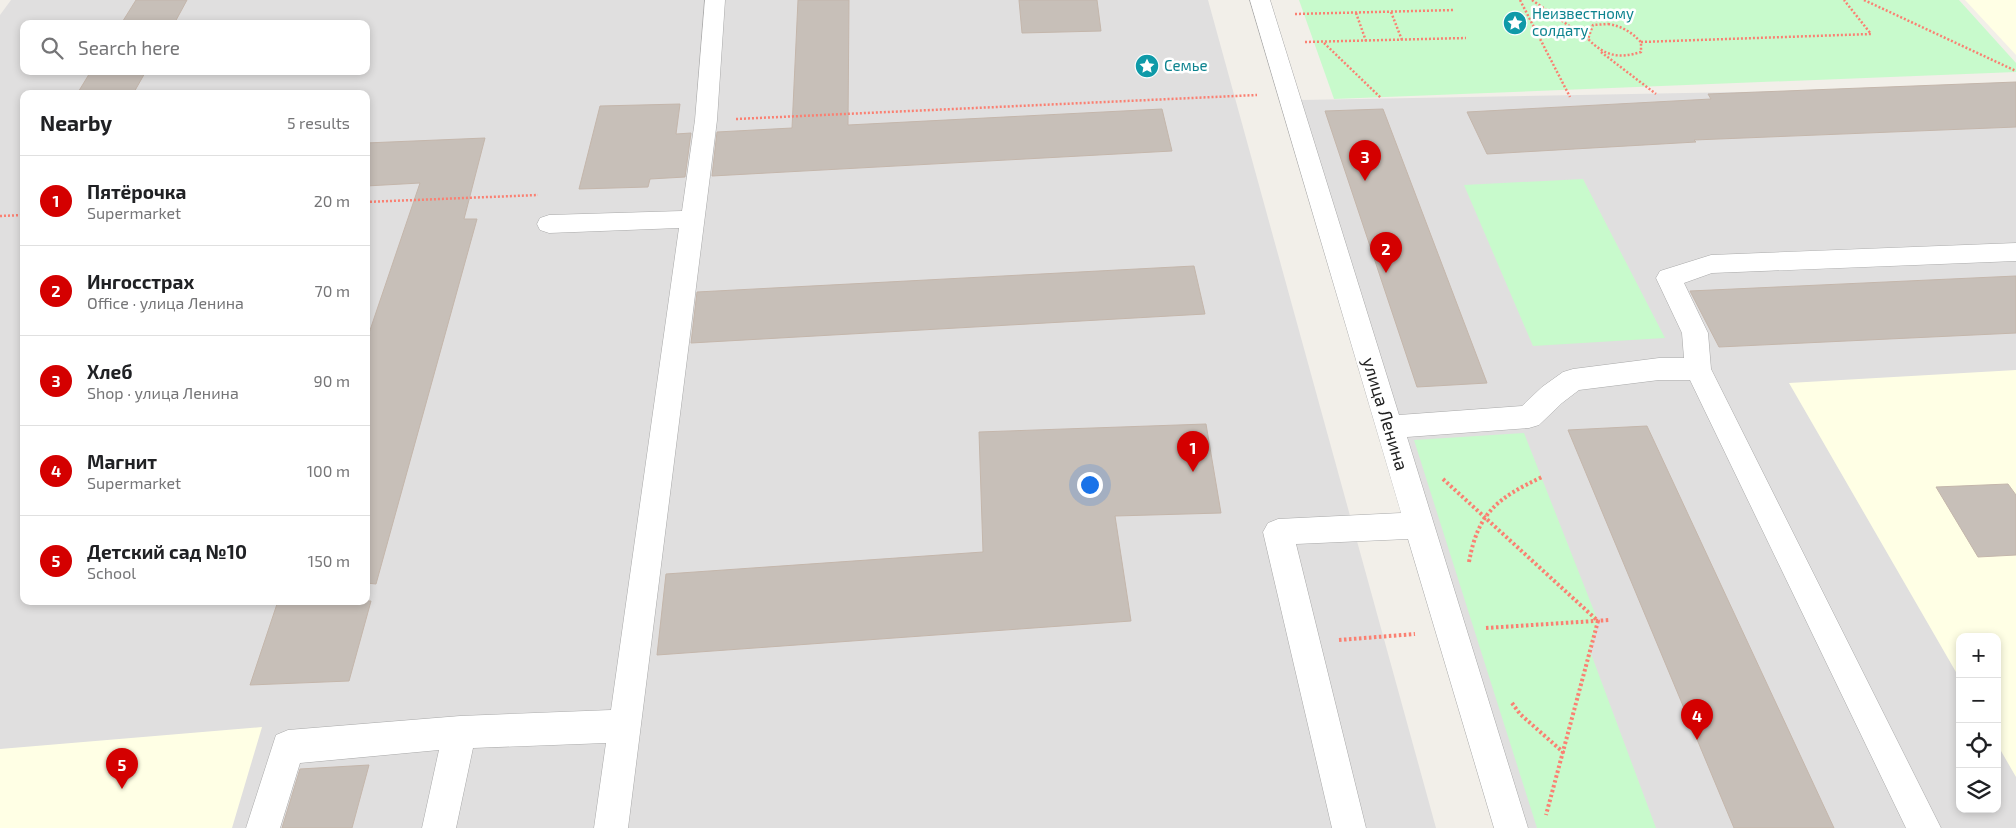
<!DOCTYPE html>
<html lang="en">
<head>
<meta charset="utf-8">
<style>
	body { margin:0; font-family:"Exo 2",sans-serif; background:#f2f2f2; color:#202124 }
	.controls { position:absolute; right:15px; bottom:15px; display:grid; overflow:hidden; border-radius:10px; box-shadow:0 2px 8px #0003 }
	.controls button { width:45px; height:45px; display:grid; place-items:center; padding:0; border:0; border-bottom:1px solid #e0e0e0; background:#fff; color:#202124; font:25px sans-serif }
	.you { position:absolute; left:1089px; top:484px; width:18px; height:18px; margin:-12px; border:4px solid #fff; border-radius:50%; background:#1a73e8; box-shadow:0 0 0 8px #1a73e833 }
	.badge { display:grid; place-items:center; width:32px; height:32px; border-radius:50%; background:#d40000; color:#fff; font-size:16px; font-weight:700 }
	.pin { position:absolute; translate:-50% -41px; filter:drop-shadow(0 1px 2px #0008) }
	.pin::after { content:''; position:absolute; top:26px; width:18px; height:15px; background:inherit; clip-path:polygon(0 0,100% 0,50% 100%) }
	.list { margin:0; padding:0; list-style:none }
	h2 { display:flex; justify-content:space-between; align-items:center; height:65px; margin:0; padding:0 20px; font-size:21px }
	h2 small { font-size:16px; font-weight:400; color:#757577 }
	.list li { display:grid; grid-template-columns:32px 1fr auto; gap:15px; align-items:center; box-sizing:border-box; height:90px; padding:0 20px; border-top:1px solid #e0e0e0 }
	.list b { display:block; font-size:19px; white-space:nowrap }
	.list p { margin:0; font-size:16px; white-space:nowrap; color:#757577 }
	.list em { font-size:16px; font-style:normal; color:#757577 }
	.icon { flex:none; width:28px; height:28px; fill:none; stroke:currentColor; stroke-width:2; stroke-linecap:round; stroke-linejoin:round }
	.map { position:relative; flex:none; width:2016px; height:828px; overflow:hidden }
	.search { position:absolute; background:#fff; box-shadow:0 2px 8px #0003; left:20px; top:20px; width:350px; height:55px; display:flex; align-items:center; gap:12px; box-sizing:border-box; padding:0 18px; border-radius:10px; color:#757577; font-size:19px }
	.panel { position:absolute; background:#fff; box-shadow:0 2px 8px #0003; left:20px; top:90px; width:350px; height:515px; border-radius:10px }
	.map>svg:first-child { display:block }
	.residential { fill:#e0dfdf; fill-rule:evenodd }
	.education { fill:#ffffe5 }
	.park { fill:#c8facc }
	.building { fill:#c7bfb8; stroke:#c4b6ab }
	.lines { fill:none; stroke-linecap:round; stroke-linejoin:round }
	.minor-casing { stroke:#a9a9a9; stroke-width:1 }
	.path-far1 { stroke:#fa8072; stroke-width:2.5; stroke-dasharray:2 2; stroke-linecap:butt }
	.path { stroke:#fa8072; stroke-width:4; stroke-dasharray:2.5 2.5; stroke-linecap:butt }
	.minor { fill:#fff; fill-rule:evenodd }
	.labels { text-anchor:middle; stroke-width:5; stroke-linejoin:round; paint-order:stroke }
	.far-culture-label { font-size:15px; fill:#0d838f; stroke:#fff; text-anchor:start }
	.street-label { font-size:18px; fill:#222; stroke:#fff }
</style>
</head>
<body>
<div class="map">
<svg width="2016" height="828" viewBox="0 0 2016 828">
	<rect width="100%" height="100%" fill="#f2efe9"/>
	<!-- residential -->
	<g class="residential">
		<path d="M11,0h1197l228,828h-1436v-813zM24,24h342v47h-342zM24,94h342v507h-342z"/>
		<path d="M2016,87v741h-488l-228,-728zM1960,637h37v172h-37z"/>
	</g>
	<!-- education -->
	<g class="education">
		<path d="M1965,0h51v55z"/>
		<path d="M2016,370v407l-19,-33v-107h-37v42l-171,-296z"/>
		<path d="M262,727l-30,101h-232v-79z"/>
	</g>
	<!-- park -->
	<g class="park">
		<path d="M1299,0h660l57,63v9l-682,27z"/>
		<path d="M1583,179l82,159 -132,8 -69,-161z"/>
		<path d="M1524,433l74,188 -8,30 66,177h-119l-123,-388z"/>
	</g>
	<!-- building -->
	<g class="building">
		<path d="M136,0h51l-13,24h-53z"/>
		<path d="M798,0h51l-1,125 314,-16 10,42 -460,25 5,-44 75,-4z"/>
		<path d="M1019,0h78l4,31 -79,2z"/>
		<path d="M91,71h55l-13,23h-56z"/>
		<path d="M2016,82v45l-322,13 2,2 -209,12 -20,-42 244,-13 -3,-5z"/>
		<path d="M680,104l-4,30 15,-1 -6,44 -35,2 -2,8 -69,2 21,-83z"/>
		<path d="M1383,109l104,274 -70,4 -92,-276z"/>
		<path d="M485,138l-21,81h13l-101,365 -10,-1v-241l54,-159 -54,3v-43z"/>
		<path d="M1194,266l11,48 -514,29 6,-51z"/>
		<path d="M2016,276v57l-297,14 -29,-56z"/>
		<path d="M1206,424l15,89 -106,3 16,105 -474,34 9,-81 317,-22 -4,-120z"/>
		<path d="M1647,426l187,402h-100l-166,-398z"/>
		<path d="M2008,484l8,11v60l-38,2 -42,-70z"/>
		<path d="M278,601h93l-22,80 -99,4z"/>
		<path d="M369,765l-17,63h-70l18,-59z"/>
	</g>
	<g class="lines">
		<!-- minor casing -->
		<g class="minor-casing">
			<g id="minor">
				<path d="M705,0h20l-8,120 -89,708h-34l12,-85 -133,5 -17,80h-34l17,-78 -139,13 -20,65h-34l30,-93 12,-5 172,-14 151,-6 68,-482 -130,5 -9,-3 -3,-6 3,-6 9,-3 133,-4 13,-91z"/>
				<path d="M1250,0h20l129,415 123,-9 20,-19 21,-15 10,-3 86,-11h25l-2,-25 -26,-55 4,-7 51,-16 305,-12v18l-304,12 -28,10 24,50 3,36 230,459h-35l-216,-448h-31l-80,10 -17,13 -23,22 -10,3 -122,9 121,391h-34l-86,-289 -112,5 70,284h-34l-69,-296 5,-9 10,-4 123,-6z"/>
			</g>
		</g>
		<!-- path-far1 -->
		<g class="path-far1">
			<path d="M1520,0l50,97"/>
			<path d="M1532,0l56,39"/>
			<path d="M1864,0l152,71"/>
			<path d="M1391,12l11,28"/>
			<path d="M1356,13l10,28"/>
			<path d="M1295,14l159,-4"/>
			<path d="M1608,24c14,2 23,8 33,18v10c-23,7 -36,4 -53,-13l5,-14z"/>
			<path d="M1305,42l161,-4"/>
			<path d="M1641,42l230,-8 -27,-34"/>
			<path d="M1324,43l57,55"/>
			<path d="M1601,52l55,42"/>
			<path d="M736,119l521,-24"/>
			<path d="M366,202l172,-7"/>
			<path d="M0,216l24,-1"/>
		</g>
		<!-- path -->
		<g class="path">
			<path d="M1443,479l155,142 -52,194"/>
			<path d="M1469,562c9,-50 29,-64 73,-85"/>
			<path d="M1486,628l124,-8"/>
			<path d="M1339,640l76,-6"/>
			<path d="M1512,703l8,11 44,39"/>
		</g>
		<!-- minor -->
		<use href="#minor" class="minor"/>
	</g>
	<!-- icons -->
	<defs>
		<g id="sight-disc" transform="scale(1.25)"><circle r="9.5" fill="#0f9aa8" stroke="#fff"/><path d="M0-6L1.8-2.2L6-1.7L2.9 1.2L3.7 5.4L0 3.3L-3.7 5.4L-2.9 1.2L-6-1.7L-1.8-2.2Z" fill="#fff"/></g>
	</defs>
	<g fill-rule="evenodd">
		<use href="#sight-disc" x="1515" y="23"/>
		<use href="#sight-disc" x="1147" y="66"/>
	</g>
	<g class="labels">
		<!-- far-culture labels -->
		<g class="far-culture-label">
			<text x="1532" y="19">Неизвестному<tspan x="1532" dy="17">солдату</tspan></text>
			<text x="1164" y="71">Семье</text>
		</g>
		<!-- street labels -->
		<g class="street-label">
			<text transform="translate(1385 414) rotate(73)" y="6">улица Ленина</text>
		</g>
	</g>
</svg>
<div class="controls">
<button>+</button>
<button>−</button>
<button><svg class="icon" aria-label="locate" viewBox="0 0 24 24"><circle cx="12" cy="12" r="6"/><path d="M12 2v4M12 18v4M2 12h4M18 12h4"/></svg></button>
<button><svg class="icon" aria-label="layers" viewBox="0 0 24 24"><path d="M12 4l9 5-9 5-9-5zM3 14l9 5 9-5"/></svg></button>
</div>
<div class="you"></div>
<div class="pin badge" style="left:1193px;top:472px">1</div>
<div class="pin badge" style="left:1386px;top:273px">2</div>
<div class="pin badge" style="left:1365px;top:181px">3</div>
<div class="pin badge" style="left:1697px;top:740px">4</div>
<div class="pin badge" style="left:122px;top:789px">5</div>
<div class="search"><svg class="icon" aria-label="search" viewBox="0 0 24 24"><circle cx="10" cy="10" r="6"/><path d="M15 15l6 6"/></svg>Search here</div>
<section class="panel">
<h2>Nearby<small>5 results</small></h2>
<ul class="list">
<li><span class="badge">1</span><div><b>Пятёрочка</b><p>Supermarket</p></div><em>20 m</em></li>
<li><span class="badge">2</span><div><b>Ингосстрах</b><p>Office · улица Ленина</p></div><em>70 m</em></li>
<li><span class="badge">3</span><div><b>Хлеб</b><p>Shop · улица Ленина</p></div><em>90 m</em></li>
<li><span class="badge">4</span><div><b>Магнит</b><p>Supermarket</p></div><em>100 m</em></li>
<li><span class="badge">5</span><div><b>Детский сад №10</b><p>School</p></div><em>150 m</em></li>
</ul>
</section>
</div>
</body>
</html>
